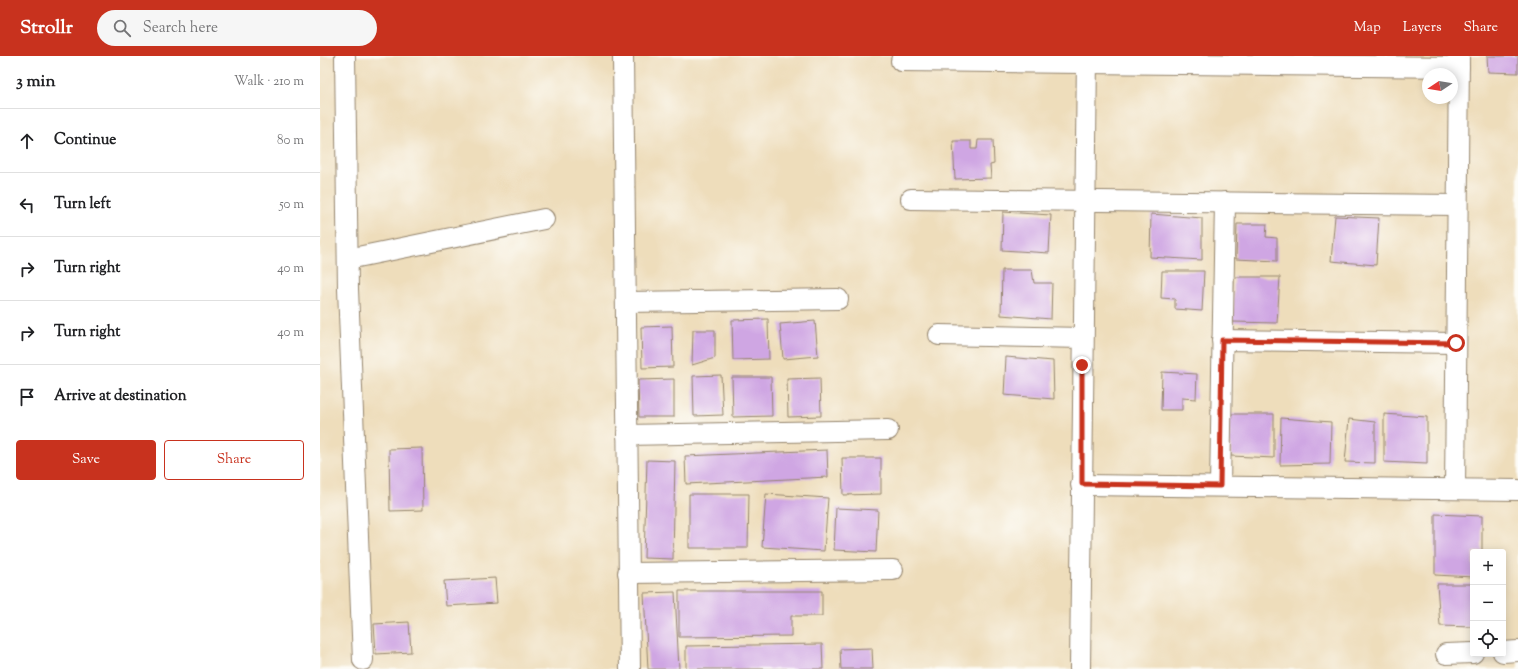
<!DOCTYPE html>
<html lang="en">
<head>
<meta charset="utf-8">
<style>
	body { margin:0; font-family:"Sorts Mill Goudy",serif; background:#f6f6f6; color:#202124 }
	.controls { position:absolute; right:12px; bottom:12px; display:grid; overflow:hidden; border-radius:4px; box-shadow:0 2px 10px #0003 }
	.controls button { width:36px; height:36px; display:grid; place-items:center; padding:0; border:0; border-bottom:1px solid #e0e0e0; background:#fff; color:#202124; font:20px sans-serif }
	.compass { position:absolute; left:1102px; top:12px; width:36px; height:36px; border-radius:50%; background:#fff; box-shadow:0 2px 10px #0003; rotate:258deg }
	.stop { position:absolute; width:12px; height:12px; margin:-9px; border:3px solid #c8321e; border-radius:50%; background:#fff }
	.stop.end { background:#c8321e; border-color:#fff; box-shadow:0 1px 4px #0008 }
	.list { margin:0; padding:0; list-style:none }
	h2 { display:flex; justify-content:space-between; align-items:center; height:52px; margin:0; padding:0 16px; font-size:17px }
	h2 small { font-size:13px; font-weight:400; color:#757577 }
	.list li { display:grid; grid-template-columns:26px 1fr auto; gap:12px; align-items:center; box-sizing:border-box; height:64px; padding:0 16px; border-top:1px solid #e0e0e0 }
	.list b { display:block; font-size:15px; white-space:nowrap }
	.list em { font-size:13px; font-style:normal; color:#757577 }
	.actions { display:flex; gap:8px; padding:12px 16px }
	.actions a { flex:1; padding:9px 0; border:1px solid #c8321e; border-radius:4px; text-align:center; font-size:14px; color:#c8321e }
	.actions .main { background:#c8321e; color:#fff }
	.icon { flex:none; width:22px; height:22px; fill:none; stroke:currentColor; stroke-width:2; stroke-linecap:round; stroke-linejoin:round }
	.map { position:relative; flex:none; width:1198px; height:613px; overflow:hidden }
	header { display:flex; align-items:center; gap:24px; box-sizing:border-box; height:56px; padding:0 20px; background:#c8321e; color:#fff }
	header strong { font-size:19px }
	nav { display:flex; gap:22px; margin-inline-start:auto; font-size:14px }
	.search { width:280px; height:36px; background:#f6f6f6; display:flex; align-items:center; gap:10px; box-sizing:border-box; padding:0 14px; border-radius:22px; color:#757577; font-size:15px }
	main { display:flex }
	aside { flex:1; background:#fff }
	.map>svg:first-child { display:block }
	.building { fill:#cfa6e3 }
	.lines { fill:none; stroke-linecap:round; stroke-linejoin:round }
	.minor-casing { stroke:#94846c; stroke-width:22 }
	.minor { stroke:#fff; stroke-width:20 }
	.route { stroke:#c8321e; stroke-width:5 }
</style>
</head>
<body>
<header>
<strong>Strollr</strong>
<div class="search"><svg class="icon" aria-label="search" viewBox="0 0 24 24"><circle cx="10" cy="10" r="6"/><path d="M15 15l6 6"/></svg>Search here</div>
<nav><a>Map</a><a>Layers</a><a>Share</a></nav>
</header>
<main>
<aside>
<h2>3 min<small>Walk · 210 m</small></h2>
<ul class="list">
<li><svg class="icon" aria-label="ahead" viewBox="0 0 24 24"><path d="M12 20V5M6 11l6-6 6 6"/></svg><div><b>Continue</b></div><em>80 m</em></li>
<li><svg class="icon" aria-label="left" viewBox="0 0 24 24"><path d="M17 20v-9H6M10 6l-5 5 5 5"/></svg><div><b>Turn left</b></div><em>50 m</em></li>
<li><svg class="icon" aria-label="right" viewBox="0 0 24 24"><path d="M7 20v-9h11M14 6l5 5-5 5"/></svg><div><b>Turn right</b></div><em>40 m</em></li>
<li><svg class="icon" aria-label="right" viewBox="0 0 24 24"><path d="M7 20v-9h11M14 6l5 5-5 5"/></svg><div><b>Turn right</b></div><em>40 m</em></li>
<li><svg class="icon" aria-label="arrive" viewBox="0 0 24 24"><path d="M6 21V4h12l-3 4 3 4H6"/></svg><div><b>Arrive at destination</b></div></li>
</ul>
<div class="actions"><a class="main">Save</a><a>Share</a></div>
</aside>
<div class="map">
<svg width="1198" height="613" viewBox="0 0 1198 613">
	<rect width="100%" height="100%" fill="#fdfcf7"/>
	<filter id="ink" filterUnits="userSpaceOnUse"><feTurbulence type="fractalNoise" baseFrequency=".025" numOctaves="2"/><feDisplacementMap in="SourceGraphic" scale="8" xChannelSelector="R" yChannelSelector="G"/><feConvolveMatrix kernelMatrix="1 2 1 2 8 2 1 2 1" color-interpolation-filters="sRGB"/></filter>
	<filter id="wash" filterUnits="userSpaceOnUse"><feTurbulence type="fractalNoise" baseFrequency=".012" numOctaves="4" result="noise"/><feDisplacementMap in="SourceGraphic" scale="16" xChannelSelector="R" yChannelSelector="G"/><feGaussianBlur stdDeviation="0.9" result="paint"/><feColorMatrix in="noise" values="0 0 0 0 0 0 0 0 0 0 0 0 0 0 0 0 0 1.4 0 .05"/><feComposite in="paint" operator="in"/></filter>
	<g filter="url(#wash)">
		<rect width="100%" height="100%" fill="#edb"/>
		<g id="blocks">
			<!-- building -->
			<g class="building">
				<path d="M1167,0h31v17l-30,-1z"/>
				<path d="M658,84h15l1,24 -4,1 1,13 -36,1 -2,-38h18v8h6z"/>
				<path d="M683,156l48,3 -2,38 -47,-3z"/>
				<path d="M831,158l51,4v42l-52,-3z"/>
				<path d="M1015,160l44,2 -3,47 -45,-4z"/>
				<path d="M917,168h30l-1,13 11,1v23l-41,-2z"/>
				<path d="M682,214h30l2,13h18l-1,36 -50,-4z"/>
				<path d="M842,215h42l-2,40 -27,-2v-10l-14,-1z"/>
				<path d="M914,221h46l-3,46 -44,-1z"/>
				<path d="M448,263l1,40 -36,1 -1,-40z"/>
				<path d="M495,265l3,35 -35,3 -3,-35z"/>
				<path d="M352,270l1,41 -31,1 -1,-41z"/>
				<path d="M373,274h22v28l-23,7z"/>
				<path d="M686,301l47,4 1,38 -50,-4z"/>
				<path d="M842,316l35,2 -1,25 -14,-1v12h-21z"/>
				<path d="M401,319l2,40 -29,1 -1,-40z"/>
				<path d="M412,321h39l1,39 -39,1z"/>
				<path d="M500,322l1,38 -33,1 -1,-38z"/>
				<path d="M354,323v38h-35l-1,-37z"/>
				<path d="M908,358h46v44l-43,-2z"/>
				<path d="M1064,358l43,3v47l-43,-2z"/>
				<path d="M961,362l50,4 -1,42 -50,1z"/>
				<path d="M1029,363l26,3v41l-30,-1z"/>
				<path d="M102,392l1,62 -33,1 -1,-62z"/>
				<path d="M507,394l1,27 -142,7 -1,-28z"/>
				<path d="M522,402h39v36l-38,1z"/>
				<path d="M327,404l28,1 -2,98 -29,-1z"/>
				<path d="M369,438h60l-1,54h-59z"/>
				<path d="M446,438l62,4 -4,53 -62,-4z"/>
				<path d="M516,452l42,2 -2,42 -42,-2z"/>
				<path d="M1115,458l47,2v36h-9v25l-38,-2z"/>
				<path d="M175,522l2,25 -51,3 -2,-25z"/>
				<path d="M1117,528h36v43l-33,-1z"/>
				<path d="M359,535h143v25h-31v20l-112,1z"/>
				<path d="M355,536l4,77h-31l-4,-76z"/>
				<path d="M89,566l2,30 -35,2 -2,-30z"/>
				<path d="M502,588l1,25h-137v-23z"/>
				<path d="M552,592l1,21h-32l-1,-20z"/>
			</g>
		</g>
	</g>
	<g filter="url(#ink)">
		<use href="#blocks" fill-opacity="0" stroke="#94846c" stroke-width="1"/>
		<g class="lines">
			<!-- minor casing -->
			<g class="minor-casing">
				<g id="minor">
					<path d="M25,0l3,233 15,371"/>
					<path d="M303,0l7,613"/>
					<path d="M581,5l558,6"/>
					<path d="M591,143l546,6"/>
					<path d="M28,203l196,-40"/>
					<path d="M306,246l212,-3"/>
					<path d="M619,279l144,3"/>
					<path d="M902,284l234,3"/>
					<path d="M307,379l261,-5"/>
					<path d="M761,429l437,5"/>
					<path d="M900,430l5,-284"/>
					<path d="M1135,433l4,-433"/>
					<path d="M308,517l265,-3"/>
					<path d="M1183,596l15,-1"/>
					<path d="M1126,598l27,-1"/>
					<path d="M760,613l7,-613"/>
				</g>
			</g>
			<!-- minor -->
			<use href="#minor" class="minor"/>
		</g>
	</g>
	<g class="lines" filter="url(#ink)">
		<!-- route -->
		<path class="route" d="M762,309v119l138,2 2,-146 234,3"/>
	</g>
</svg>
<div class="controls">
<button>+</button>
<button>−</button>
<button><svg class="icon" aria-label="locate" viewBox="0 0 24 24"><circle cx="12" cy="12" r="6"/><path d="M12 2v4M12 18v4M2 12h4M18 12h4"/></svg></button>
</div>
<svg class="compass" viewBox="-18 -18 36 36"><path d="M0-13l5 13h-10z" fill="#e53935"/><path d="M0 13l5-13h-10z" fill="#757577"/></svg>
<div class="stop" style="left:1136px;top:287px"></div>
<div class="stop end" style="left:762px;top:309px"></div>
</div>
</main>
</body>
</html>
